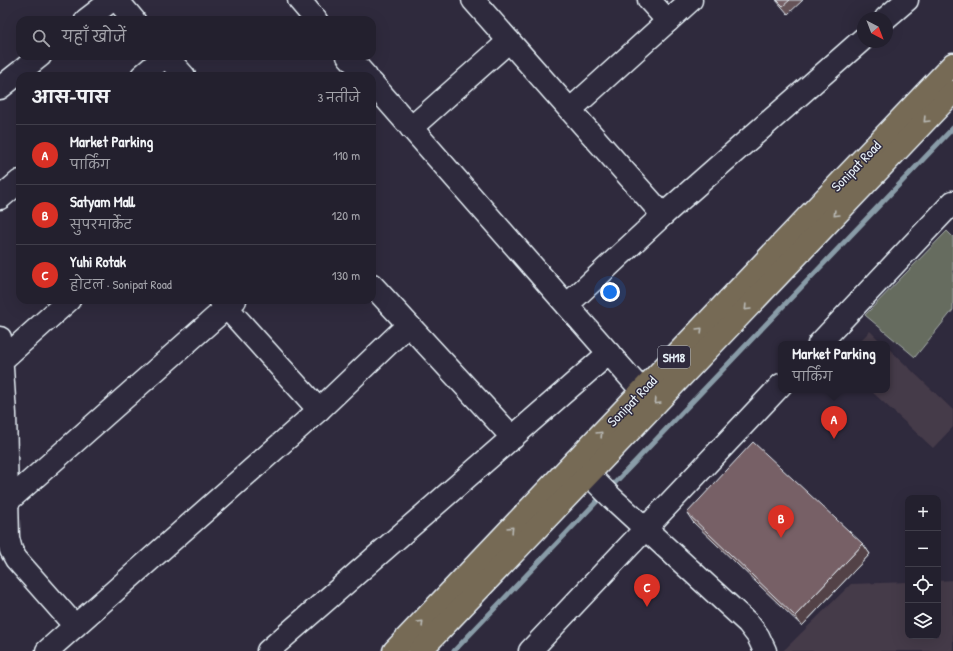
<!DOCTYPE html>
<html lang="hi">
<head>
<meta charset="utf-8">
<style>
	body { margin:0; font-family:"Patrick Hand","Playpen Sans Deva",sans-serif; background:#2b2836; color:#f1f3f6 }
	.controls { position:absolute; right:12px; bottom:12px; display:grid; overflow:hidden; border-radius:8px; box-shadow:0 4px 16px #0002 }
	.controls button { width:36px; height:36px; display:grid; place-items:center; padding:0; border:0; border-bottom:1px solid #403e4a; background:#23202e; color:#f1f3f6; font:20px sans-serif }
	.compass { position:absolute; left:857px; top:12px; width:36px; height:36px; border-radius:50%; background:#23202e; box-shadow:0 4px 16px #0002; rotate:138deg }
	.you { position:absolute; left:610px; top:292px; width:14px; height:14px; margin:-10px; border:3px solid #fff; border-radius:50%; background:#1a73e8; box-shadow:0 0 0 6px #1a73e833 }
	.badge { display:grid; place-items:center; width:26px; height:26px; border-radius:50%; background:#d93025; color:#fff; font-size:13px; font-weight:700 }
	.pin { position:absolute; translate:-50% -33px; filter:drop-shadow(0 1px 2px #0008) }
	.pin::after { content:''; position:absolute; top:21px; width:14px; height:12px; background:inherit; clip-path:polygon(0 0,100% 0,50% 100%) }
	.popup { position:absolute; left:778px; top:341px; width:112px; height:52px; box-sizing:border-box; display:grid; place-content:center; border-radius:8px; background:#23202e; filter:drop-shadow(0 1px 3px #0005); font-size:13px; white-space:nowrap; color:#a3a3aa }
	.popup b { font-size:15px; color:#f1f3f6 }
	.popup::after { content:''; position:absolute; left:50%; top:100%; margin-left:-8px; border:8px solid transparent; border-top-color:#23202e }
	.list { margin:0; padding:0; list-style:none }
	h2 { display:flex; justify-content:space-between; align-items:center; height:52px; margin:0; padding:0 16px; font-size:17px }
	h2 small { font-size:13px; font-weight:400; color:#a3a3aa }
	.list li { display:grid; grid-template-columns:26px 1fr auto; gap:12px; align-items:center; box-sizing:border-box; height:60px; padding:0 16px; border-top:1px solid #403e4a }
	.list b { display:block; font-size:15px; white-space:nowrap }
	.list p { margin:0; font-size:13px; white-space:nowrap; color:#a3a3aa }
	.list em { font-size:13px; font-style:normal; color:#a3a3aa }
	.icon { flex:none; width:22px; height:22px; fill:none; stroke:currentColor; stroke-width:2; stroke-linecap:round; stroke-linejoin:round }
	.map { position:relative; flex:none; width:953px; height:651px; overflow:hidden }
	.search { position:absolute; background:#23202e; box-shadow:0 4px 16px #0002; left:16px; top:16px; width:360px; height:44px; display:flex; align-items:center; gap:10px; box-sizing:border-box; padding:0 14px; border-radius:12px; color:#a3a3aa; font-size:15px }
	.panel { position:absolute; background:#23202e; box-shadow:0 4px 16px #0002; left:16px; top:72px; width:360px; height:232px; border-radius:12px }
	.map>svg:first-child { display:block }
	.built { fill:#453a49 }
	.green { fill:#666c5f; stroke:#a7aeac }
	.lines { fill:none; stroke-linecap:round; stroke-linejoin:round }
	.stream { stroke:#899ca8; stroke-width:5 }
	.minor-casing { stroke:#e8f1f8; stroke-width:25 }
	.major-casing { stroke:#e8f1f8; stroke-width:25 }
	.minor { stroke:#2f2a3d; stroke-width:22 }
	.major { stroke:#766a55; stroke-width:22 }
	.wall { fill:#665358; stroke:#e8f1f8 }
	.shaded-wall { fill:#534347; stroke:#e8f1f8 }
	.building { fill:#776066; stroke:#e8f1f8 }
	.oneway { stroke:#babbb7 }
	.labels { text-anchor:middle; stroke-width:3; stroke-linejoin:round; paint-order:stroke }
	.shield { fill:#2f2a3d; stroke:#b0b5c0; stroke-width:1 }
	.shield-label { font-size:13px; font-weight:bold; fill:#e8f1f8 }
	.street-label { font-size:14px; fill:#e8f1f8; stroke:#2f2a3d }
</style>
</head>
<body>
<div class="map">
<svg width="953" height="651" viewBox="0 0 953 651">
	<rect width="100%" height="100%" fill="#2f2a3d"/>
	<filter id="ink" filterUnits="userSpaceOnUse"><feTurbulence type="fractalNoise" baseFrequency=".025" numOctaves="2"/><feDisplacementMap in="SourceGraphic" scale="8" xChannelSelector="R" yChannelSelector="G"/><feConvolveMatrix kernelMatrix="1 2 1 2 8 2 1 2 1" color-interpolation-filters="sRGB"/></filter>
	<g filter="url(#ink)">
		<!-- built -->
		<g class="built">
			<path d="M870,331l13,13h-26z"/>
			<path d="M887,347l66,63v17l-20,21 -63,-58h17z"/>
			<path d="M953,580v71h-170l68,-67 57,-2v54h30v-55z"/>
		</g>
		<!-- green -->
		<path class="green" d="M947,231l6,6v73l-38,47 -50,-42z"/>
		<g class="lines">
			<!-- stream -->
			<g class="stream">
				<path d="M609,489l344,-361"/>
				<path d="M454,651l148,-155"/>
			</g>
			<!-- minor casing -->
			<g class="minor-casing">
				<g id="minor">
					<path d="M117,0l17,20"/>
					<path d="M299,0l17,20"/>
					<path d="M473,0l97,110"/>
					<path d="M649,0l19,21"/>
					<path d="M886,18l21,-18"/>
					<path d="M86,20l26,-20"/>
					<path d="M166,56l18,20"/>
					<path d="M348,56l18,20"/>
					<path d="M142,76l23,-20"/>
					<path d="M372,83l270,308"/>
					<path d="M0,88l40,-32"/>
					<path d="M411,128l98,-87"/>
					<path d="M0,198l20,-17"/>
					<path d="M663,215l200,-176"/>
					<path d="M372,285l141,153"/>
					<path d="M220,300l99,110"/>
					<path d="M567,305l96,-90 -93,-105 121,-110"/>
					<path d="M0,338l5,76 3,124 3,12 5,9 59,67"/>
					<path d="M819,344l134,-142"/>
					<path d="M1,361l68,-61"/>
					<path d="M575,461l37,37 136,125 10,13 7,15"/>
					<path d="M7,502l228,-202"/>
					<path d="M47,651l272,-241 89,-85"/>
					<path d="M268,651l341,-298"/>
					<path d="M530,651l251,-266"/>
				</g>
			</g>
			<!-- major casing -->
			<g class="major-casing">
				<g id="major">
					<path d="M394,651l559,-587"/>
					<path d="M420,651l533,-559"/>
				</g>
			</g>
			<!-- minor -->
			<use href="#minor" class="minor"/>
			<!-- major -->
			<use href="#major" class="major"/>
		</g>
		<!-- wall -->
		<g class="wall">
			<path d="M776,0h27l-15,14z"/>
			<path d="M687,513l176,31 7,10 -68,72 -109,-104z"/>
		</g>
		<!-- shaded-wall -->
		<path class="shaded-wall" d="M863,544l7,10 -68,72 -7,-10z"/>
		<!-- building -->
		<g class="building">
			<path d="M777,0h13l-7,6z"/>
			<path d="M753,442l110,102 -68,72 -108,-103z"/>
		</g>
		<!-- one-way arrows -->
		<defs><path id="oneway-chevron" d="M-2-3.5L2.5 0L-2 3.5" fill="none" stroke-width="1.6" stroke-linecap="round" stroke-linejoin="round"/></defs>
		<g class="oneway">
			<use href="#oneway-chevron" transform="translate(926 120) rotate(134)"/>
			<use href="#oneway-chevron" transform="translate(836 214) rotate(134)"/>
			<use href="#oneway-chevron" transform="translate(747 308) rotate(134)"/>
			<use href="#oneway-chevron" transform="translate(700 330) rotate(-46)"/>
			<use href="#oneway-chevron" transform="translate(657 402) rotate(134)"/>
			<use href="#oneway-chevron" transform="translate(600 434) rotate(-46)"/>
			<use href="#oneway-chevron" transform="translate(511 529) rotate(-46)"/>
			<use href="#oneway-chevron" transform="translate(421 623) rotate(-46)"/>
		</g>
	</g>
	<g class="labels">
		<!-- shield labels -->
		<rect class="shield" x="658" y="346" width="32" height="22" rx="3"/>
		<g class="shield-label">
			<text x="674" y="362">SH18</text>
		</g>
		<!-- street labels -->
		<g class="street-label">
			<text transform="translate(856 166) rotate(-46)" y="5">Sonipat Road</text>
			<text transform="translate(632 401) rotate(-46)" y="5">Sonipat Road</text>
		</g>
	</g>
</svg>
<div class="controls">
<button>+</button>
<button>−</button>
<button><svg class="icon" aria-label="locate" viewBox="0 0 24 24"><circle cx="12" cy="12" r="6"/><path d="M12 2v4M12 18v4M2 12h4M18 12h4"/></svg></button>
<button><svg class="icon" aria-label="layers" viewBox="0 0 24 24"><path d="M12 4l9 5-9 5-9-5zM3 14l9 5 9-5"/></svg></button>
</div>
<svg class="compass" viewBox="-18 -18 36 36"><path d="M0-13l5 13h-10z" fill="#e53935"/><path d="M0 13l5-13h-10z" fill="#a3a3aa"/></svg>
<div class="you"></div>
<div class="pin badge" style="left:834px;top:439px">A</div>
<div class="popup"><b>Market Parking</b>पार्किंग</div>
<div class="pin badge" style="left:781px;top:538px">B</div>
<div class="pin badge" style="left:647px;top:607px">C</div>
<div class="search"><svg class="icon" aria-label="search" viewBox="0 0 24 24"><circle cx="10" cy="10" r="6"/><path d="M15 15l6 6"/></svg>यहाँ खोजें</div>
<section class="panel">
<h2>आस-पास<small>3 नतीजे</small></h2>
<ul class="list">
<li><span class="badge">A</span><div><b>Market Parking</b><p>पार्किंग</p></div><em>110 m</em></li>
<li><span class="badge">B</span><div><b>Satyam Mall</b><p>सुपरमार्केट</p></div><em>120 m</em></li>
<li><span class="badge">C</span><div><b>Yuhi Rotak</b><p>होटल · Sonipat Road</p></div><em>130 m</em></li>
</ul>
</section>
</div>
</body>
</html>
